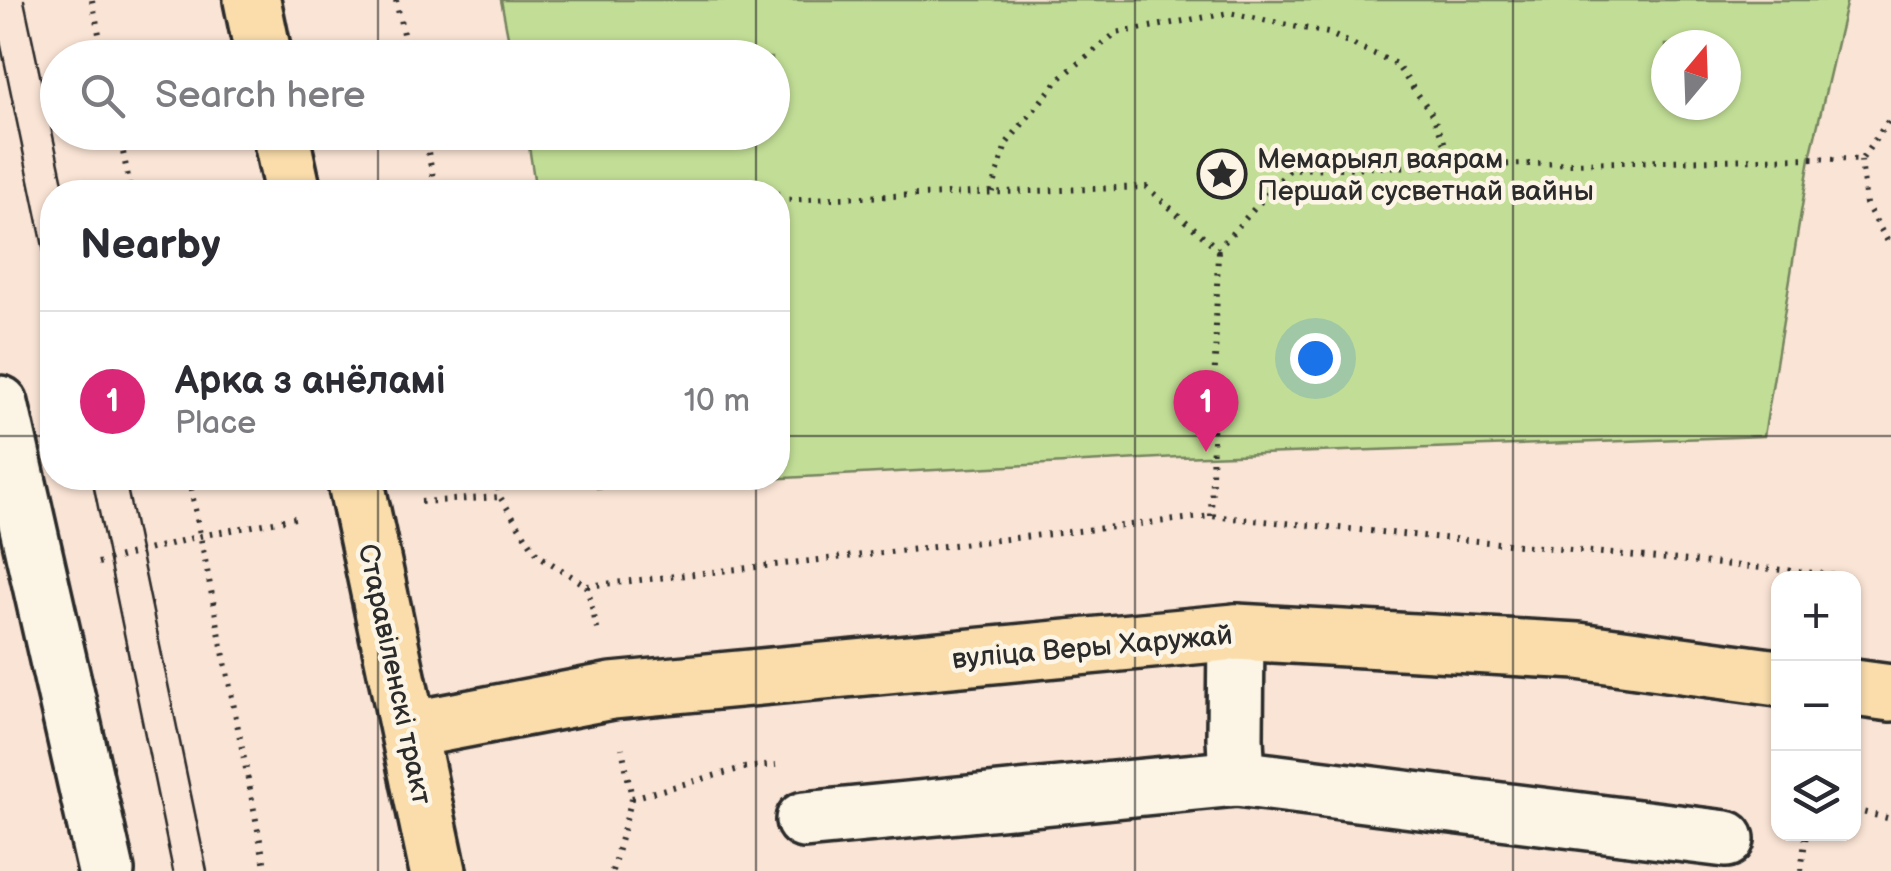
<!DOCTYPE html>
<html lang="en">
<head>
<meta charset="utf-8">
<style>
	body { margin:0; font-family:"Balsamiq Sans",sans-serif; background:#f7f7f7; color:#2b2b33 }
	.controls { position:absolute; right:30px; bottom:30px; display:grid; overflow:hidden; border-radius:20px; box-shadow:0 2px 8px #0004 }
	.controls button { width:90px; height:90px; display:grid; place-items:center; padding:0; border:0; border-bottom:2px solid #e1e1e2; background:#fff; color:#2b2b33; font:50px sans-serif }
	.compass { position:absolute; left:1651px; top:30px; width:90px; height:90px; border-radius:50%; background:#fff; box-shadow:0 2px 8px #0004; rotate:19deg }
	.you { position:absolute; left:1315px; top:358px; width:35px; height:35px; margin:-25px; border:8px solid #fff; border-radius:50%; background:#1a73e8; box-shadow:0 0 0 15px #1a73e833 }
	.badge { display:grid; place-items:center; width:65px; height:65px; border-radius:50%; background:#db2777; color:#fff; font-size:32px; font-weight:700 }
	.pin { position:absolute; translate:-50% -82px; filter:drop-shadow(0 2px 5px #0008) }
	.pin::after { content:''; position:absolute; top:52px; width:35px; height:30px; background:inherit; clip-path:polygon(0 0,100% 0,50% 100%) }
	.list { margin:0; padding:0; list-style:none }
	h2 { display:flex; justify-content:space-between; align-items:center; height:130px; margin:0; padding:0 40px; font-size:42px }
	h2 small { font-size:32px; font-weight:400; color:#7c7c81 }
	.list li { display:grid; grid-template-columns:65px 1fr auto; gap:30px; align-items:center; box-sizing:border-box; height:180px; padding:0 40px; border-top:2px solid #e1e1e2 }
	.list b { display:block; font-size:38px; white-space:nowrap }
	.list p { margin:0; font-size:32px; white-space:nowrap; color:#7c7c81 }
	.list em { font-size:32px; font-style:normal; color:#7c7c81 }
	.icon { flex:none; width:55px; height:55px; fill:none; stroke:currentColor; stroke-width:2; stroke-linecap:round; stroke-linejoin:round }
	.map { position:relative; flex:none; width:1891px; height:871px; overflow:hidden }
	.search { position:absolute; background:#fff; box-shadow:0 2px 8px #0004; left:40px; top:40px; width:750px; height:110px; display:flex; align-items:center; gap:25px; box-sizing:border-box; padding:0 35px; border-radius:55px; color:#7c7c81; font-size:38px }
	.panel { position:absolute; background:#fff; box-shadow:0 2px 8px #0004; left:40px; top:180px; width:750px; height:310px; border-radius:40px }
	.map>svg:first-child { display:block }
	.green { fill:#c2de96; stroke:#768460; stroke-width:2.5; fill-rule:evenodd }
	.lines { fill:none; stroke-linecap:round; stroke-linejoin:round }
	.minor-casing { stroke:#2b2b2b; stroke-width:62 }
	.major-casing { stroke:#2b2b2b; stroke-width:62 }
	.path { stroke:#2b2b2b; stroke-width:6; stroke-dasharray:2.5 8; stroke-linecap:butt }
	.minor { stroke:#fcf5e5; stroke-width:55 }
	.major { stroke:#faddab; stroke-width:55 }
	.tram { stroke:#2b2b2b; stroke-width:2.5 }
	.grid { fill:none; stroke:#2b2b2b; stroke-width:2.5; stroke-opacity:0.55 }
	.labels { text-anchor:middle; stroke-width:9; stroke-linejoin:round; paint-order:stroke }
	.poi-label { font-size:28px; fill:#2b2b2b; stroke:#fcf5e5; text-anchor:start }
	.street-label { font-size:28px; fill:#2b2b2b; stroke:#fcf5e5 }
</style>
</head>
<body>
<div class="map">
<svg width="1891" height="871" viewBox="0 0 1891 871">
	<rect width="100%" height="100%" fill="#fae4d5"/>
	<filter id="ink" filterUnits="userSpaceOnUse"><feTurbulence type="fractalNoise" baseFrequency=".01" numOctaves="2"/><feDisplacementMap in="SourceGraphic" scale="20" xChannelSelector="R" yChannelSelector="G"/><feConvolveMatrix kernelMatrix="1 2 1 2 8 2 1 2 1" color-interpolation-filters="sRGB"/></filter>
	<g filter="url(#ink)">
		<!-- green -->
		<path class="green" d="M501,0h1346l-37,158 -46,278 -586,21 -581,31 -2,-10h183v-286h-242l-9,-59 245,-1v-74l-260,-1zM1666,45h60v60h-60z"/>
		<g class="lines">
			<!-- minor casing -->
			<g class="minor-casing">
				<g id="minor">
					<path d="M0,404l106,467"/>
					<path d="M1236,632l-1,106 2,40"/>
					<path d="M804,820l433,-42 489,61"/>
				</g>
			</g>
			<!-- major casing -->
			<g class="major-casing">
				<g id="major">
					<path d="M252,0l12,58"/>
					<path d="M280,132l13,60"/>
					<path d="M355,478l83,393"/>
					<path d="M1854,688l37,5"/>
					<path d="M409,730l203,-39 624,-59 342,19 200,27"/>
				</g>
			</g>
			<!-- path -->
			<g class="path">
				<path d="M92,0l12,58"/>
				<path d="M396,0l12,58"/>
				<path d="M119,132l12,60"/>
				<path d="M424,132l12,60"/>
				<path d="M1861,160l5,44 25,43"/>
				<path d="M992,192l14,-48 53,-65 57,-46 113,-20 99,20 68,31 36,50 23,53"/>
				<path d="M778,200l368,-13 72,62 72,-80 520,-11 51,2 30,-43"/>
				<path d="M189,478l77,393"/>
				<path d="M496,478l4,19 38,58 49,31 624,-70 626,59 -1,3"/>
				<path d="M421,502l79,-5"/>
				<path d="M1211,516l7,-267"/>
				<path d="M98,563l102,-27 100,-19"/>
				<path d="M587,586l11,47"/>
				<path d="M632,798l111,-30 33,-3"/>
				<path d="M1854,810l37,9"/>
				<path d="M612,871l20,-73 -10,-50"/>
				<path d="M1801,871l5,-37"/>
			</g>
			<!-- minor -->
			<use href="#minor" class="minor"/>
			<!-- major -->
			<use href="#major" class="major"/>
			<!-- tram -->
			<g class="tram">
				<path d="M24,0l41,192"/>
				<path d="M0,41l52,249"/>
				<path d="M92,478l81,393"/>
				<path d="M125,478l82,393"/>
			</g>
		</g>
	</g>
	<!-- grid -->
	<path class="grid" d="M378,0v58M756,0v58M1135,0v871M1513,0v871M378,132v60M756,132v60M0,436h52M778,436h1113M378,478v393M756,478v393"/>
	<!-- icons -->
	<defs>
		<g id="sight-ring" transform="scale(2.5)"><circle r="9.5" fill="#fcf5e5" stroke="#2b2b2b" stroke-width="1.5"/><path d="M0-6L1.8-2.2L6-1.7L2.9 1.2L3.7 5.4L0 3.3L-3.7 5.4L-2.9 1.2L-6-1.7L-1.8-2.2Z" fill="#2b2b2b"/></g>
	</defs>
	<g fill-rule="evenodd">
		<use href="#sight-ring" x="1222" y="174"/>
	</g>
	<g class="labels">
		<!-- poi labels -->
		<g class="poi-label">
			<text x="1257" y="168">Мемарыял ваярам<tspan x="1257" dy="32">Першай сусветнай вайны</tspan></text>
		</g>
		<!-- street labels -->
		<g class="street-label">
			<text transform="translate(1092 646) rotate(-5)" y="10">вуліца Веры Харужай</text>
			<text transform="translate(396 674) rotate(78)" y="10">Старавіленскі тракт</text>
		</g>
	</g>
</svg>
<div class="controls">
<button>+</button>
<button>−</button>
<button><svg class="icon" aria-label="layers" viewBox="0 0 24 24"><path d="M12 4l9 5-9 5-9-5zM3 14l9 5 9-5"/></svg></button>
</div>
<svg class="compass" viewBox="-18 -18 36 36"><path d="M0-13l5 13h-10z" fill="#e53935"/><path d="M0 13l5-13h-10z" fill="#7c7c81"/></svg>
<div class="you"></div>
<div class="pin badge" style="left:1206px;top:452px">1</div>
<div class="search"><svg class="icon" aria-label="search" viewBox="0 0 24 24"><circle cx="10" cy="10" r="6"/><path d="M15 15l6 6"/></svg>Search here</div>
<section class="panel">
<h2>Nearby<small></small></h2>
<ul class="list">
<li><span class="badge">1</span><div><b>Арка з анёламі</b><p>Place</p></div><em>10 m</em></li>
</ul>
</section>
</div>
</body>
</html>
